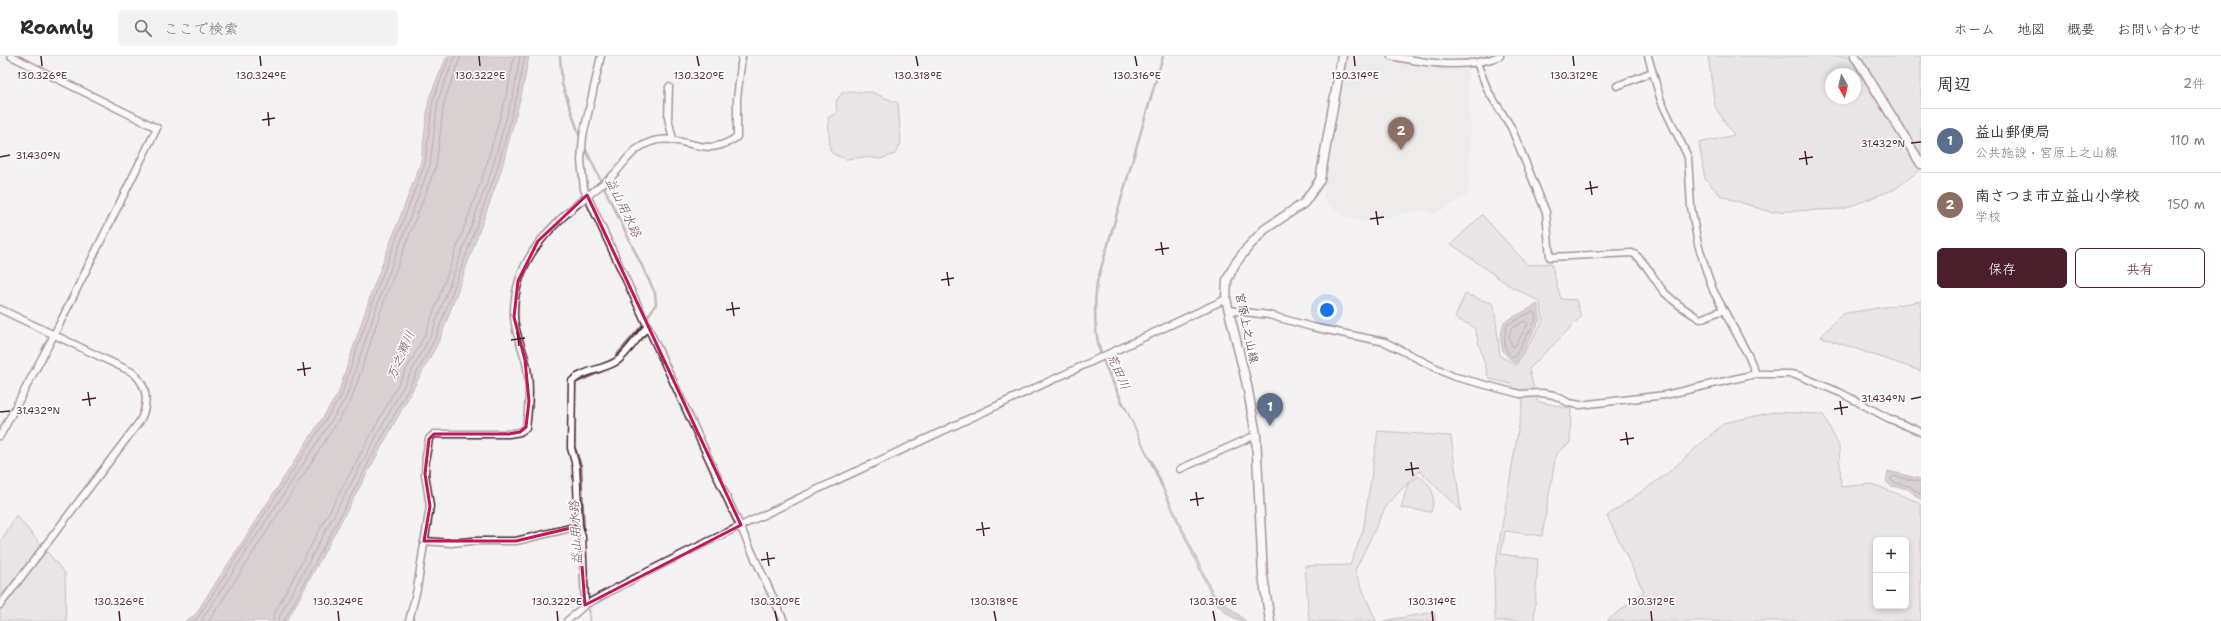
<!DOCTYPE html>
<html lang="ja">
<head>
<meta charset="utf-8">
<style>
	body { margin:0; font-family:"Shantell Sans","Klee One",sans-serif; background:#f2f2f3; color:#2b2b33 }
	.controls { position:absolute; right:12px; bottom:12px; display:grid; overflow:hidden; border-radius:6px; box-shadow:0 2px 6px #0003 }
	.controls button { width:36px; height:36px; display:grid; place-items:center; padding:0; border:0; border-bottom:1px solid #e1e1e2; background:#fff; color:#2b2b33; font:20px sans-serif }
	.compass { position:absolute; left:1825px; top:12px; width:36px; height:36px; border-radius:50%; background:#fff; box-shadow:0 2px 6px #0003; rotate:172deg }
	.you { position:absolute; left:1327px; top:254px; width:14px; height:14px; margin:-10px; border:3px solid #fff; border-radius:50%; background:#1a73e8; box-shadow:0 0 0 6px #1a73e833 }
	.badge { display:grid; place-items:center; width:26px; height:26px; border-radius:50%; background:#4a1f2b; color:#fff; font-size:13px; font-weight:700 }
	.pin { position:absolute; translate:-50% -33px; filter:drop-shadow(0 1px 2px #0008) }
	.pin::after { content:''; position:absolute; top:21px; width:14px; height:12px; background:inherit; clip-path:polygon(0 0,100% 0,50% 100%) }
	.list { margin:0; padding:0; list-style:none }
	h2 { display:flex; justify-content:space-between; align-items:center; height:52px; margin:0; padding:0 16px; font-size:17px }
	h2 small { font-size:13px; font-weight:400; color:#7c7c81 }
	.list li { display:grid; grid-template-columns:26px 1fr auto; gap:12px; align-items:center; box-sizing:border-box; height:64px; padding:0 16px; border-top:1px solid #e1e1e2 }
	.list b { display:block; font-size:15px; white-space:nowrap }
	.list p { margin:0; font-size:13px; white-space:nowrap; color:#7c7c81 }
	.list em { font-size:13px; font-style:normal; color:#7c7c81 }
	.actions { display:flex; gap:8px; padding:12px 16px }
	.actions a { flex:1; padding:9px 0; border:1px solid #4a1f2b; border-radius:6px; text-align:center; font-size:14px; color:#4a1f2b }
	.actions .main { background:#4a1f2b; color:#fff }
	.icon { flex:none; width:22px; height:22px; fill:none; stroke:currentColor; stroke-width:2; stroke-linecap:round; stroke-linejoin:round }
	.map { position:relative; flex:none; width:1921px; height:565px; overflow:hidden }
	header { display:flex; align-items:center; gap:24px; box-sizing:border-box; height:56px; padding:0 20px; background:#fff; border-bottom:1px solid #e1e1e2 }
	header strong { font-size:19px }
	nav { display:flex; gap:22px; margin-inline-start:auto; font-size:14px }
	.search { width:280px; height:36px; background:#f2f2f3; display:flex; align-items:center; gap:10px; box-sizing:border-box; padding:0 14px; border-radius:6px; color:#7c7c81; font-size:15px }
	main { display:flex }
	aside { flex:1; background:#fff }
	.map>svg:first-child { display:block }
	.built { fill:#e7e2e3 }
	.green { fill:#dbd2d5; stroke:#927880; fill-rule:evenodd }
	.water { fill:#baa9ae; stroke:#8d727a }
	.lines { fill:none; stroke-linecap:round; stroke-linejoin:round }
	.shore { stroke:#77565f; stroke-width:1 }
	.stream { stroke:#8d727a; stroke-width:2.5 }
	.street-casing { stroke:#4a1f2b; stroke-width:9 }
	.secondary-casing { stroke:#4a1f2b; stroke-width:11 }
	.street { stroke:#fff; stroke-width:6 }
	.secondary { stroke:#fff; stroke-width:8 }
	.marked { fill:none; stroke:#c2185b; stroke-width:3; stroke-linejoin:round }
	.ticks { fill:none; stroke:#4a1f2b; stroke-width:1.5 }
	.labels { text-anchor:middle; stroke-width:3; stroke-linejoin:round; paint-order:stroke }
	.street-label { font-size:12px; fill:#4a1f2b; stroke:#fff }
	.water-label { font-size:13px; font-style:italic; fill:#714f59; stroke:#fff }
	.ticks-label { font-size:10px; text-anchor:middle; fill:#4a1f2b; stroke:#fff; stroke-width:3; stroke-linejoin:round; paint-order:stroke }
</style>
</head>
<body>
<header>
<strong>Roamly</strong>
<div class="search"><svg class="icon" aria-label="search" viewBox="0 0 24 24"><circle cx="10" cy="10" r="6"/><path d="M15 15l6 6"/></svg>ここで検索</div>
<nav><a>ホーム</a><a>地図</a><a>概要</a><a>お問い合わせ</a></nav>
</header>
<main>
<div class="map">
<svg width="1921" height="565" viewBox="0 0 1921 565">
	<rect width="100%" height="100%" fill="#f4f2f2"/>
	<filter id="ink" filterUnits="userSpaceOnUse"><feTurbulence type="fractalNoise" baseFrequency=".025" numOctaves="2"/><feDisplacementMap in="SourceGraphic" scale="8" xChannelSelector="R" yChannelSelector="G"/><feConvolveMatrix kernelMatrix="1 2 1 2 8 2 1 2 1" color-interpolation-filters="sRGB"/></filter>
	<g filter="url(#ink)">
		<!-- built -->
		<path class="built" d="M1347,0h30l59,11h31l4,65 -3,63 -35,20 -11,-5 -57,12 -22,-7 -14,-10 -6,-7z"/>
		<!-- green -->
		<g class="green">
			<path d="M1708,0h213v113l-26,20 -52,20 -73,3 -49,-16 -16,-17 -6,-36 35,-8 -19,-28zM1831,18h24v24h-24z"/>
			<path d="M843,36h28l27,11 3,40 -6,11 -14,5 -16,-2 -19,2 -13,-5 -3,-4 -2,-32 9,-6 -1,-11z"/>
			<path d="M1482,159l46,50 23,-2 10,36 15,1 5,17 -52,52 8,32 34,8 -1,34 -14,11 -14,82 -37,-5 -4,23 37,5 -4,62h-39l-1,-47 29,-173 -12,-17 -22,-5 -15,-52 -19,-9 10,-24 29,10 6,52 16,9 27,-44 -3,-19 -33,-18 -56,-40z"/>
			<path d="M1921,245v70l-100,-34 20,-23z"/>
			<path d="M1773,356l50,2 16,32 2,41 31,-3 44,17 5,4v116h-314l37,-29 -37,-76 61,-43 56,-50zM1876,484h30v66h-30z"/>
			<path d="M1378,375l73,5 10,75 -41,-40 -33,33 -32,67 21,50h-67l-4,-55 45,-1 13,-34z"/>
			<path d="M1419,420c15,11 16,18 12,36l-30,-4 7,-24z"/>
			<path d="M16,459l49,58 1,48h-66v-78z"/>
			<path d="M1434,556l1,9h-52z"/>
		</g>
		<!-- water -->
		<g class="water">
			<path d="M447,0h82l-7,36 -22,82 -60,165 -153,282h-102l10,-6 143,-221 34,-103 49,-129 8,-64z"/>
			<path d="M1538,248l2,16 -24,43c-18,-10 -17,-24 -12,-41z"/>
			<path d="M1096,288l117,249 33,28c-14,0 -27,-14 -34,-24z"/>
			<path d="M1888,415l33,8v21l-13,-11 -17,-3 -5,-5z"/>
		</g>
		<g class="lines">
			<!-- shore -->
			<g class="shore">
				<path d="M1532,256l3,1 1,7 -21,36 -3,1c-10,-8 -8,-21 -5,-32z"/>
				<path d="M1525,265l3,3 -13,22h-3l-3,-8 2,-9z"/>
				<path d="M1921,426l-28,-6 -3,3 3,3 16,4 12,9"/>
				<path d="M193,565l5,-4 143,-221 35,-104 49,-129 8,-64 17,-43"/>
				<path d="M201,565l145,-223 35,-104 49,-129 8,-65 17,-44"/>
				<path d="M209,565l142,-220 35,-105 50,-130 8,-64 17,-46"/>
				<path d="M273,565l2,-9 151,-279 59,-163 23,-81 6,-33"/>
				<path d="M279,565l1,-6 151,-280 60,-163 23,-81 6,-35"/>
				<path d="M284,565l152,-284 60,-164 22,-81 7,-36"/>
			</g>
			<!-- stream -->
			<g class="stream">
				<path d="M560,0l2,28 19,56"/>
				<path d="M584,90l71,147 1,11 -15,23 -25,29"/>
				<path d="M1125,352c-24,-49 -35,-70 -28,-126l66,-226"/>
				<path d="M1151,404l11,25"/>
				<path d="M584,480l-3,-70 -7,-20 1,-63 29,-13"/>
				<path d="M586,515l2,24"/>
				<path d="M589,554l1,11"/>
			</g>
			<!-- street casing -->
			<g class="street-casing">
				<g id="street">
					<path d="M601,0l-18,80 -2,25 3,28 200,432"/>
					<path d="M1391,0c36,7 73,14 109,0"/>
					<path d="M1648,0l13,45 27,56 3,50 7,37 8,26 7,20 36,67 7,17"/>
					<path d="M1477,7l11,28 23,36 35,85 4,45 82,-4c12,5 23,29 33,40 11,11 22,18 35,26l23,-9"/>
					<path d="M1617,30l35,-14"/>
					<path d="M669,31l-1,31 5,22"/>
					<path d="M0,253l132,63c16,13 17,31 8,49l-140,184"/>
					<path d="M1229,254l40,5 43,12 73,15 67,34 68,18 22,-1 12,2 15,8 11,2 85,-10 91,-21h35l9,2 41,17 47,25 33,14"/>
					<path d="M0,380l54,-101 103,-207 -146,-72"/>
					<path d="M1180,413l76,-34"/>
					<path d="M579,470l3,11 3,68"/>
					<path d="M424,485l27,2 22,-2h43l63,-15 -3,-60 -5,-18 1,-67c12,-11 31,-11 45,-20 10,-7 21,-25 31,-35"/>
					<path d="M409,565l8,-32 13,-83 -5,-32 1,-18 3,-17 5,-5h75l11,-2 6,-4c3,-23 5,-47 -1,-69 -4,-15 -11,-28 -11,-44 -1,-65 51,-101 96,-137 12,-10 18,-25 32,-32 36,-21 57,18 95,-9v-38l5,-43"/>
					<path d="M567,565l18,-16c74,-41 151,-77 227,-113 138,-65 277,-128 414,-193"/>
				</g>
			</g>
			<!-- secondary casing -->
			<g class="secondary-casing">
				<g id="secondary">
					<path d="M1855,0l66,108"/>
					<path d="M1270,565l-7,-45 -7,-141 -9,-50 -21,-86 1,-19 8,-16 13,-17 17,-18 39,-26 16,-23 22,-124"/>
				</g>
			</g>
			<!-- street -->
			<use href="#street" class="street"/>
			<!-- secondary -->
			<use href="#secondary" class="secondary"/>
		</g>
	</g>
	<!-- marked area -->
	<path d="M0 0H1921V565H0ZM587,139l154,330 -156,80 -6,-79 -63,15h-92l6,-35 -5,-32 4,-35 5,-5h75l11,-2 6,-5 3,-26 -4,-41 -11,-43 4,-36 20,-40z" fill="#f4f2f2" fill-opacity=".55" fill-rule="evenodd"/>
	<path class="marked" d="M587,139l154,330 -156,80 -6,-79 -63,15h-92l6,-35 -5,-32 4,-35 5,-5h75l11,-2 6,-5 3,-26 -4,-41 -11,-43 4,-36 20,-40z"/>
	<!-- ticks -->
	<path class="ticks" d="M41,0l1,10M260,0l1,10M479,0l1,10M697,0l2,10M916,0l2,10M1135,0l2,10M1354,0l1,10M1573,0l1,10M268,56l1,14M262,64l13,-2M1911,87l10,-1M1805,95l2,14M0,101l10,-2M1799,103l14,-2M1590,125l2,14M1585,133l13,-2M1376,155l2,14M1370,163l14,-2M1161,186l2,13M1155,194l14,-2M947,216l2,14M941,224l13,-2M732,246l2,14M726,254l14,-2M517,276l2,14M511,284l14,-2M303,306l2,14M297,314l14,-2M88,336l2,14M1911,343l10,-2M82,344l14,-2M1840,345l2,14M1834,353l14,-2M0,356l10,-1M1626,376l2,13M1620,384l14,-2M1411,406l2,14M1405,414l14,-2M1196,436l2,14M1190,444l14,-2M982,466l2,14M976,474l14,-2M767,496l2,14M761,504l14,-2M119,555l1,10M338,555l1,10M557,555l1,10M775,555l2,10M994,555l2,10M1213,555l2,10M1432,555l1,10M1651,555l1,10"/>
	<g class="labels">
		<!-- street labels -->
		<g class="street-label">
			<text transform="translate(1247 272) rotate(78)" y="4">宮原上之山線</text>
		</g>
		<!-- water labels -->
		<g class="water-label">
			<text transform="translate(624 151) rotate(64)" y="5">益山用水路</text>
			<text transform="translate(400 299) rotate(-67)" y="5">万之瀬川</text>
			<text transform="translate(1119 315) rotate(66)" y="5">荒田川</text>
			<text transform="translate(575 477) rotate(-93)" y="5">益山用水路</text>
		</g>
	</g>
	<g class="ticks-label">
		<text x="42" y="23">130.326°E</text>
		<text x="261" y="23">130.324°E</text>
		<text x="480" y="23">130.322°E</text>
		<text x="699" y="23">130.320°E</text>
		<text x="918" y="23">130.318°E</text>
		<text x="1137" y="23">130.316°E</text>
		<text x="1355" y="23">130.314°E</text>
		<text x="1574" y="23">130.312°E</text>
		<text x="1883" y="91">31.432°N</text>
		<text x="38" y="103">31.430°N</text>
		<text x="1883" y="346">31.434°N</text>
		<text x="38" y="358">31.432°N</text>
		<text x="119" y="549">130.326°E</text>
		<text x="338" y="549">130.324°E</text>
		<text x="557" y="549">130.322°E</text>
		<text x="775" y="549">130.320°E</text>
		<text x="994" y="549">130.318°E</text>
		<text x="1213" y="549">130.316°E</text>
		<text x="1432" y="549">130.314°E</text>
		<text x="1651" y="549">130.312°E</text>
	</g>
</svg>
<div class="controls">
<button>+</button>
<button>−</button>
</div>
<svg class="compass" viewBox="-18 -18 36 36"><path d="M0-13l5 13h-10z" fill="#e53935"/><path d="M0 13l5-13h-10z" fill="#7c7c81"/></svg>
<div class="you"></div>
<div class="pin badge" style="left:1270px;top:370px;background:#5c6f8a">1</div>
<div class="pin badge" style="left:1401px;top:94px;background:#8d6e63">2</div>
</div>
<aside>
<h2>周辺<small>2件</small></h2>
<ul class="list">
<li><span class="badge" style="background:#5c6f8a">1</span><div><b>益山郵便局</b><p>公共施設 · 宮原上之山線</p></div><em>110 m</em></li>
<li><span class="badge" style="background:#8d6e63">2</span><div><b>南さつま市立益山小学校</b><p>学校</p></div><em>150 m</em></li>
</ul>
<div class="actions"><a class="main">保存</a><a>共有</a></div>
</aside>
</main>
</body>
</html>
